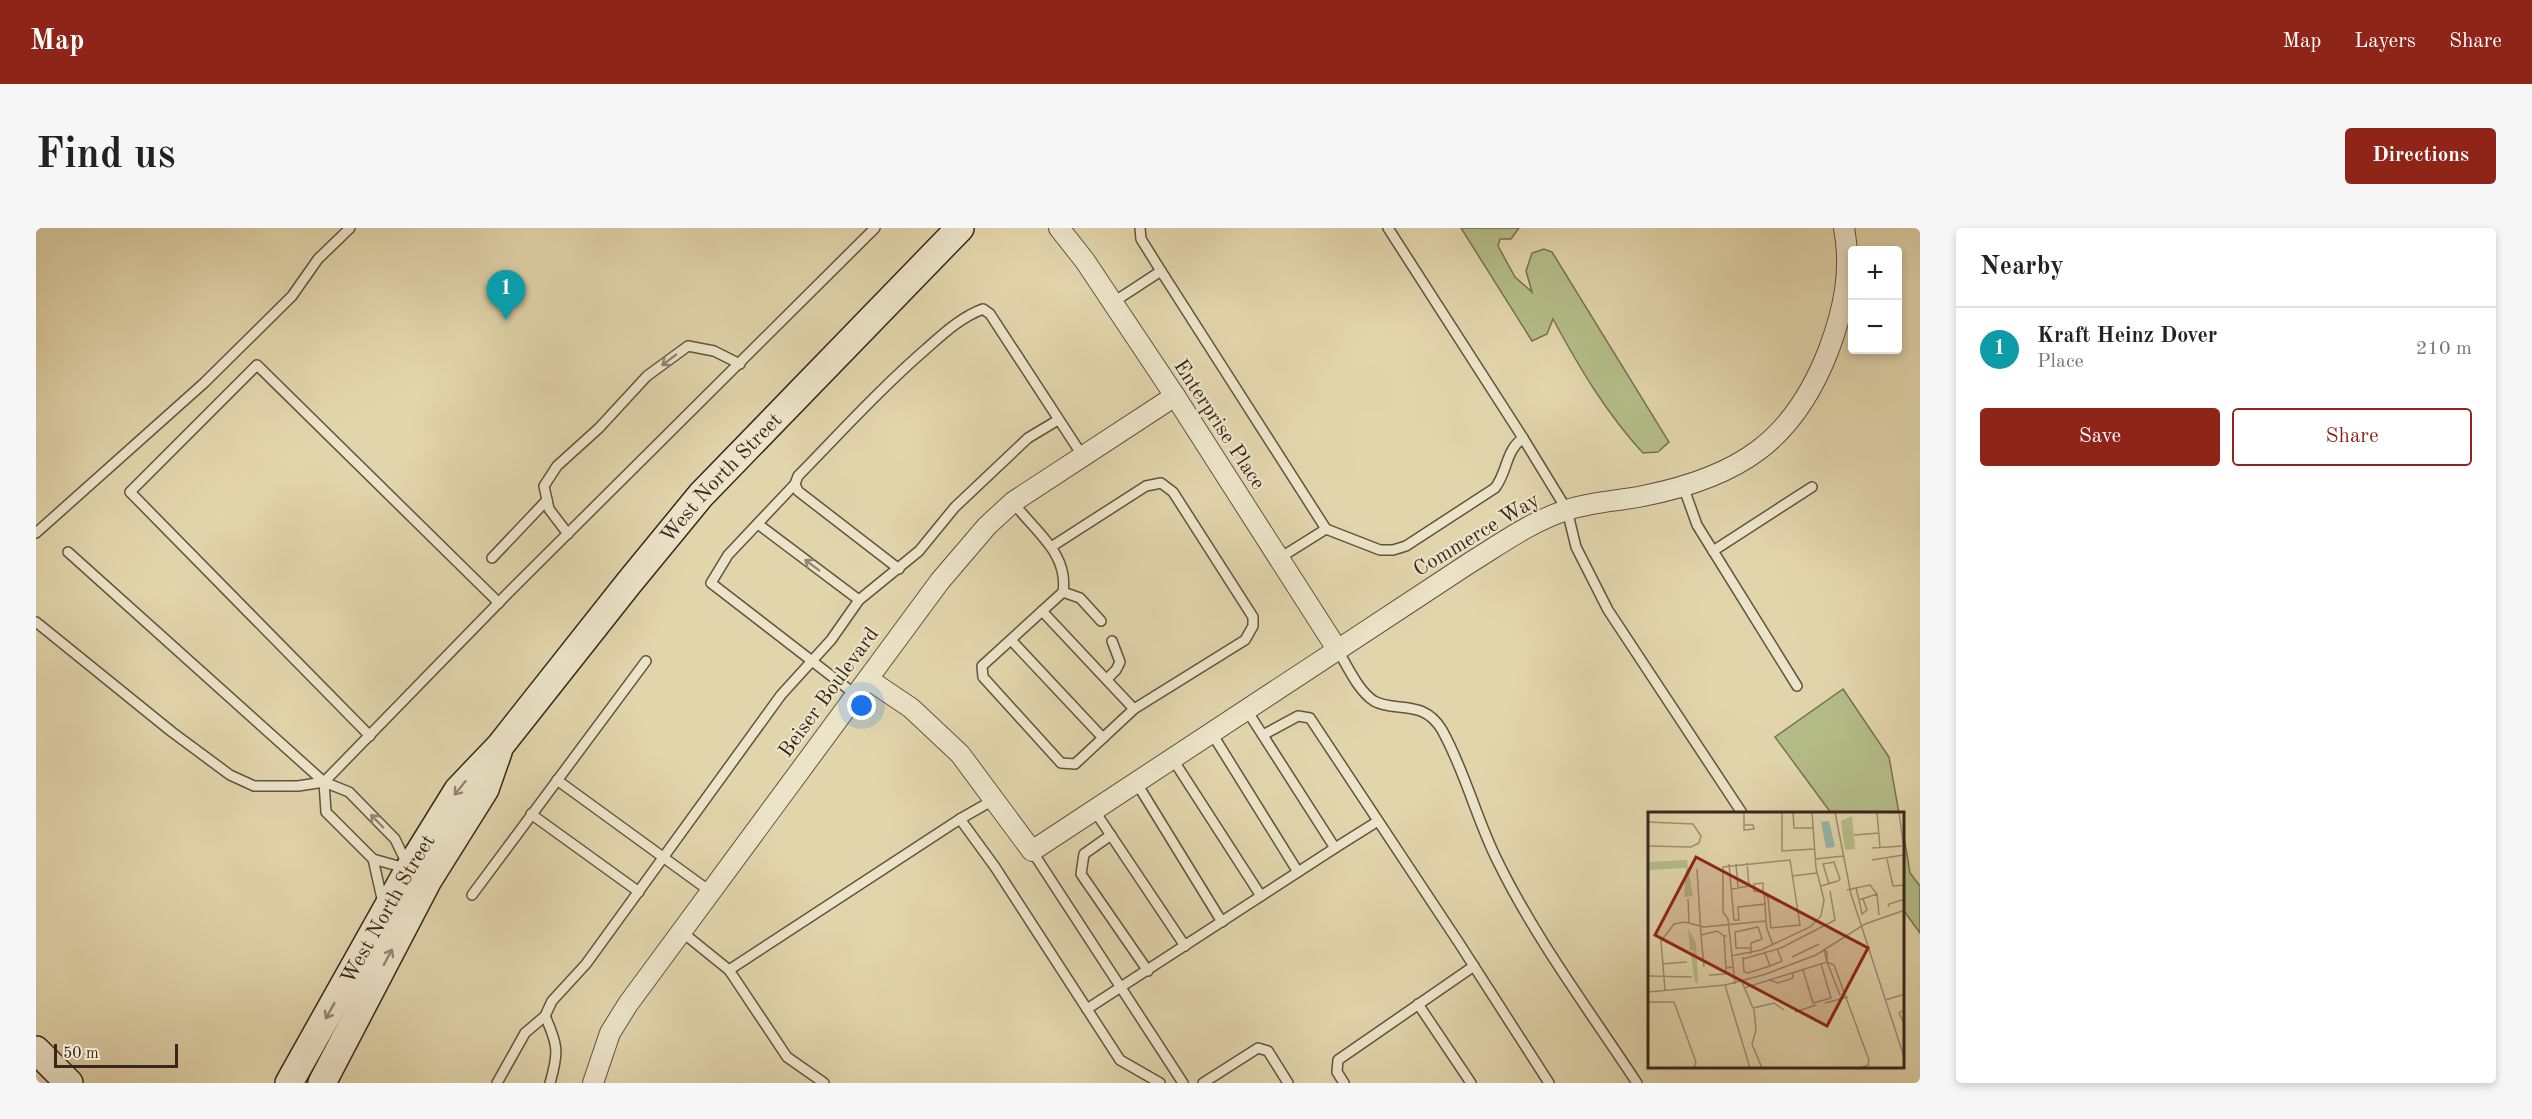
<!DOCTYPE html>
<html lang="en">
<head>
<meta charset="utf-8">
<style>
	body { margin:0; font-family:"Old Standard TT",serif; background:#f6f6f6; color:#222 }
	.controls { position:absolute; right:18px; top:18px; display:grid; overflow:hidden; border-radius:6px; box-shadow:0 3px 9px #0003 }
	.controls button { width:54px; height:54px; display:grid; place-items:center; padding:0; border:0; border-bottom:2px solid #e0e0e0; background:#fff; color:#222; font:30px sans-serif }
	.scale { position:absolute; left:18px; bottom:15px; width:124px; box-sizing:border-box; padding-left:6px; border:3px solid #3a261b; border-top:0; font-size:16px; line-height:21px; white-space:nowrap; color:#3a261b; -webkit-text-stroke:4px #ece4c9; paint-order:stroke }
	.you { position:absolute; left:826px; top:478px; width:21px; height:21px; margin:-15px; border:4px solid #fff; border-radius:50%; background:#1a73e8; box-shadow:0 0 0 9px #1a73e833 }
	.badge { display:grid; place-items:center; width:39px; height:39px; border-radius:50%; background:#8f2418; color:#fff; font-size:20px; font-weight:700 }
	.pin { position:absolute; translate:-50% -50px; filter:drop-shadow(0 2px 3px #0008) }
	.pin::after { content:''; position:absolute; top:32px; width:21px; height:18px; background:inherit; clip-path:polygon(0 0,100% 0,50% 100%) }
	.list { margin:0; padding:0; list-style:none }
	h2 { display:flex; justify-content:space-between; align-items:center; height:78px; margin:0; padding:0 24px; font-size:26px }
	h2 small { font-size:20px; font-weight:400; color:#767676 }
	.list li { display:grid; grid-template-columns:39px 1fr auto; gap:18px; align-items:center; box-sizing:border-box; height:84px; padding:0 24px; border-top:2px solid #e0e0e0 }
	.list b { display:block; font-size:22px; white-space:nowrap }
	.list p { margin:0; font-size:20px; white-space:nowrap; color:#767676 }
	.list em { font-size:20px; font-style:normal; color:#767676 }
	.actions { display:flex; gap:12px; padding:18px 24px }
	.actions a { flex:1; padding:14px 0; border:2px solid #8f2418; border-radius:6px; text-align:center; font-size:21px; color:#8f2418 }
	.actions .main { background:#8f2418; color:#fff }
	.map { position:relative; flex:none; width:1884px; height:855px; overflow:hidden; border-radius:6px }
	header { display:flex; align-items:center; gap:36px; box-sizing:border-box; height:84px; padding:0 30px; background:#8f2418; color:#fff }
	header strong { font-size:28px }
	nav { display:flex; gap:33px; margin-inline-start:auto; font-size:21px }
	.intro { display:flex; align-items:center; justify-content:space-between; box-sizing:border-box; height:144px; padding:0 36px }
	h1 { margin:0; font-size:42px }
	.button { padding:15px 27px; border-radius:6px; background:#8f2418; color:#fff; font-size:21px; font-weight:700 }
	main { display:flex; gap:36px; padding:0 36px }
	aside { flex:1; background:#fff; border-radius:6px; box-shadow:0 3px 9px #0003 }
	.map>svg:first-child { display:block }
	.green { fill:#b4bd88; stroke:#777252; stroke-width:1.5 }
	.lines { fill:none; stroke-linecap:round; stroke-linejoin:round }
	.service-casing { stroke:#64523f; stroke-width:12 }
	.minor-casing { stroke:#64523f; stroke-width:22 }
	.secondary-casing { stroke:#3a261b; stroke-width:30 }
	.service { stroke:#ece4c9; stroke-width:9 }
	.minor { stroke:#ece4c9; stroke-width:20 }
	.secondary { stroke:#ece4c9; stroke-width:27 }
	.oneway { stroke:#938572 }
	.labels { text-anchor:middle; stroke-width:4.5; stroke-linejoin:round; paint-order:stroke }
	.street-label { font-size:21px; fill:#3a261b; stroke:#ece4c9 }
	.inset-road { fill:none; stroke:#9f8f72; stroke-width:1.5 }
	.view { fill:#8f2418; fill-opacity:0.15; stroke:#8f2418; stroke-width:3 }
	.inset-edge { fill:none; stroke:#3a261b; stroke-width:3 }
</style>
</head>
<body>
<header>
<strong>Map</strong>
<nav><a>Map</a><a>Layers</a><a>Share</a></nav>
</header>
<div class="intro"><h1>Find us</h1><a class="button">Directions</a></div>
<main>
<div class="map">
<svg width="1884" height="855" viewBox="0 0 1884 855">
	<rect width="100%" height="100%" fill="#e2d5ac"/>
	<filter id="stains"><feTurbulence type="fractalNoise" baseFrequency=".00333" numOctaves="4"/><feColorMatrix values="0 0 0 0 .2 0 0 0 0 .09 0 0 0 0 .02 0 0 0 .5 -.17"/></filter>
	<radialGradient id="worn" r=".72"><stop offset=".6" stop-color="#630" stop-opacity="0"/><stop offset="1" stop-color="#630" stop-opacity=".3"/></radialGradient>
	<!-- green -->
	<g class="green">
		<path d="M1425,0h58l-8,11h-11l-2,7 17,31 17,15 -6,-21 6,-18 12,-4 8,3 117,190 -11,10 -15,1c-37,-40 -64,-86 -90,-134l-6,15 -15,7z"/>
		<path d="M1807,461l46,68 10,56h-68l-56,-76z"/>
		<path d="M1868,608l6,37 10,13v47l-16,-22z"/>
	</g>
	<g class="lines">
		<!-- service casing -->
		<g class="service-casing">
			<g id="service">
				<path d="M1104,0l1,11 20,32"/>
				<path d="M1352,0l135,210"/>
				<path d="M1076,75l49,-32 165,258 -48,30"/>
				<path d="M759,256l-67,71 -17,28 145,112"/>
				<path d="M1647,258l14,39 100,161"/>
				<path d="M977,274c21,29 56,51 50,90l-81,74 1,11 78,86 14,1 59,-55 111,-69 8,-14v-9l-80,-125 -12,-9 -15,3 -95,61"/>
				<path d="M722,296l101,76"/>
				<path d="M1290,301l54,21h13l13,-4 89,-58c13,-17 10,-37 28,-50l44,72 9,37 32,63 134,203"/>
				<path d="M0,305l168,-150 88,-87 26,-37 32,-31"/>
				<path d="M532,306l-19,-25 -5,-23 13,-20 42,-38 48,-52 41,-30 26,5 26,13"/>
				<path d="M1677,323l99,-64"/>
				<path d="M32,324l256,230"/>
				<path d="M456,330l55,-58"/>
				<path d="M863,341l-101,-78 -3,-7 3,-8c42,-43 83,-88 128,-127 17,-15 35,-32 57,-40l7,5 92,141"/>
				<path d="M1027,364l17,6 21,23"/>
				<path d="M1006,383l92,98"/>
				<path d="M0,394l136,110 58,43 24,11h44l26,-4 188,-193 363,-361"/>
				<path d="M975,412l92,98"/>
				<path d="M1301,421c10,16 21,42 37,52 21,12 49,-3 68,29 23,41 34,88 55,130 38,78 92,150 140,223"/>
				<path d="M1071,451l9,-9 4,-8 -8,-21"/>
				<path d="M1175,504l87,140"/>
				<path d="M1227,507l35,-19 12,2 149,225 90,140"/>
				<path d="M334,508l-240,-244 127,-127 242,238"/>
				<path d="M1136,530l89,138"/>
				<path d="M521,552l154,112"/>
				<path d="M1100,554l86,140"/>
				<path d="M1058,582l91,136"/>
				<path d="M495,586l108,78"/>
				<path d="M924,591l35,-20"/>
				<path d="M1075,607l-27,19 -3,20 67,97"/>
				<path d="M1299,620l43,-27"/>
				<path d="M996,623l151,232"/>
				<path d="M337,631l10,44"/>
				<path d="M369,640l-32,-9 -47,-47 -2,-30 25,10 46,47 12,25"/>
				<path d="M436,667l174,-234"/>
				<path d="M646,704l47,38"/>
				<path d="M1382,776l53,79"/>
				<path d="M1051,781l248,-161 -89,-139"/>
				<path d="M509,788c13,29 14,36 5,67"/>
				<path d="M461,855l28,-50 20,-17 7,-15 34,-37 195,-269 50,-55 28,-40 60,-49 36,-44 73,-69 30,-18"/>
				<path d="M788,855l-37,-26 -58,-87 231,-151 35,48 125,193 40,23"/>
				<path d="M1167,855l55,-35 10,3 20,32"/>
				<path d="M1308,855l-7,-11 1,-12 136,-94"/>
			</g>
		</g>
		<!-- minor casing -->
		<g class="minor-casing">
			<g id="minor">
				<path d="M1023,0l26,33 90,135 162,253"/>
				<path d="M832,451l43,29 49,46 72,97 439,-289c31,-19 61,-41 96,-52 25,-8 51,-9 76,-14 96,-19 151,-55 186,-147 15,-40 23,-79 15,-121"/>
				<path d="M557,855l17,-50 18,-29 312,-423 47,-55 26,-24 162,-106"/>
			</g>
		</g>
		<!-- secondary casing -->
		<g class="secondary-casing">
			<g id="secondary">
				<path d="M0,822l33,33"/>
				<path id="s1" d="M253,855l120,-214 49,-79 42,-44 128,-162 73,-89 259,-267"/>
				<path d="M286,855l106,-203 57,-91 13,-37"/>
			</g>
		</g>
		<!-- service -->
		<use href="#service" class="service"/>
		<!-- minor -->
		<use href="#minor" class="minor"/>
		<!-- secondary -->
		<use href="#secondary" class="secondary"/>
	</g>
	<!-- one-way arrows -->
	<defs><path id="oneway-shaft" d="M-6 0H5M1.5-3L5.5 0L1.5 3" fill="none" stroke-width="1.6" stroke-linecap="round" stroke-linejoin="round" transform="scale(1.5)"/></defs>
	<g class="oneway">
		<use href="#oneway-shaft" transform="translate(633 132) rotate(143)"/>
		<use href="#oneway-shaft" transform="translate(776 337) rotate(-143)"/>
		<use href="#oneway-shaft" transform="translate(424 560) rotate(129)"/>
		<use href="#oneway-shaft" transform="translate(341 593) rotate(-134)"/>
		<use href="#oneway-shaft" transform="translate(352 729) rotate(-62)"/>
		<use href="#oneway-shaft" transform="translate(294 783) rotate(119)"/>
	</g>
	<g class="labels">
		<!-- street labels -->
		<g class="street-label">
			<text transform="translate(1184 196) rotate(57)" y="7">Enterprise Place</text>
			<text dy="7" stroke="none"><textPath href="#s1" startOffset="747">West North Street</textPath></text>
			<text transform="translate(1440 306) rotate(-31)" y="7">Commerce Way</text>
			<text transform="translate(792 464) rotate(-54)" y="7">Beiser Boulevard</text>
			<text dy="7" stroke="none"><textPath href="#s1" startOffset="200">West North Street</textPath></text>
		</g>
	</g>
	<!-- overview -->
	<g transform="translate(1612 584)">
		<rect width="256" height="256" fill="#e2d5ac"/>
		<path d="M204,4l3,33 -10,1 -4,-29zM39,48l6,36 -9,1 2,-29 -38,2v-8zM40,116l8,15 2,40 -3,-1 -4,-26 3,-6 -4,1z" fill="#b4bd88"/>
		<path d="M181,9l6,26 -9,1 -5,-26z" fill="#95b8ad"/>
		<path class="inset-road" d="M134,0v39l32,-2M145,0l1,16h19M187,0l16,82 54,166M229,0l3,36M251,0l6,45M0,10l45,2 8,12 -2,7 -8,4 -43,-1M96,13h9l1,4 -10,1v-18M206,23l25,-2M224,36l30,-2M168,47l27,-3M239,47l6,27 12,-1M224,48l31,-5M81,52l5,56h5M88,52l2,24M49,57l4,66 16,-4 7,5M144,64l25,-3M173,74l10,-3 7,-2 2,-2 -6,-17 -11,2 6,20M208,76l14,-3 7,9M83,77l18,-3 -2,-23M199,78l9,-2 3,12 18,-6 2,21M40,87l1,24M211,88l3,14 5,-4 -4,-11M240,95l1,-3 16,-5M91,109l-1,-14 28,-3M53,123l3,32M79,124h-3l2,32 6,-1M102,136h-14l-1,-16 23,-5 4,12 -11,4v11M176,137l3,3v10l-3,-12M83,144l30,-6 49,-23 11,-11 3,-16 -8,-32 -4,-56M95,145l1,15 4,1 22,-7 -5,-13M144,145l27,-13M95,147l38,-11 54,-28 -5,-29M179,150l13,33M14,152l25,-2M122,154l12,-5 -5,-12M155,158l10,33 18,-5 -10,-34M61,163l16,-1 1,-6M0,164l44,1M121,168l9,3 15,-5v-5M94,170l11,26 21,-5 10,7M87,172l-7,-65 -5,-7v-45l67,-7 10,65 -29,3 -3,-30 -5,-6 -9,-1v-7l9,-1v9l1,1 1,11 1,17 1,8 6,16M77,173l25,83M96,176l83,-26 7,3 35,95 -1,5 -8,3M17,178l-4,-49 13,-17 11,-2 19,5 62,-6M0,180l77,-7 38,-10 53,-20 49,-31 40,-14M237,188l20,-6M0,190h26l22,60 -2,6M177,191l23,-6M106,197l2,21 -4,14 10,24M257,197l-6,4 6,13M147,200l21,-7"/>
		<path class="view" d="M48,45l172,91 -41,78 -172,-91z"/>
		<rect width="256" height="256" class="inset-edge"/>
	</g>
	<rect width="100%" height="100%" filter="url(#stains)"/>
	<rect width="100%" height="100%" fill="url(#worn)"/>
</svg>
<div class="controls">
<button>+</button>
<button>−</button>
</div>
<div class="scale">50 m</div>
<div class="you"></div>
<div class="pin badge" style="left:470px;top:92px;background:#0f9aa8">1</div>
</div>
<aside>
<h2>Nearby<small></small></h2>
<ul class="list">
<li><span class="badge" style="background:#0f9aa8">1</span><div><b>Kraft Heinz Dover</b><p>Place</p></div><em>210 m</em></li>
</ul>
<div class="actions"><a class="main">Save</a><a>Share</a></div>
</aside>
</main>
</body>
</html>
